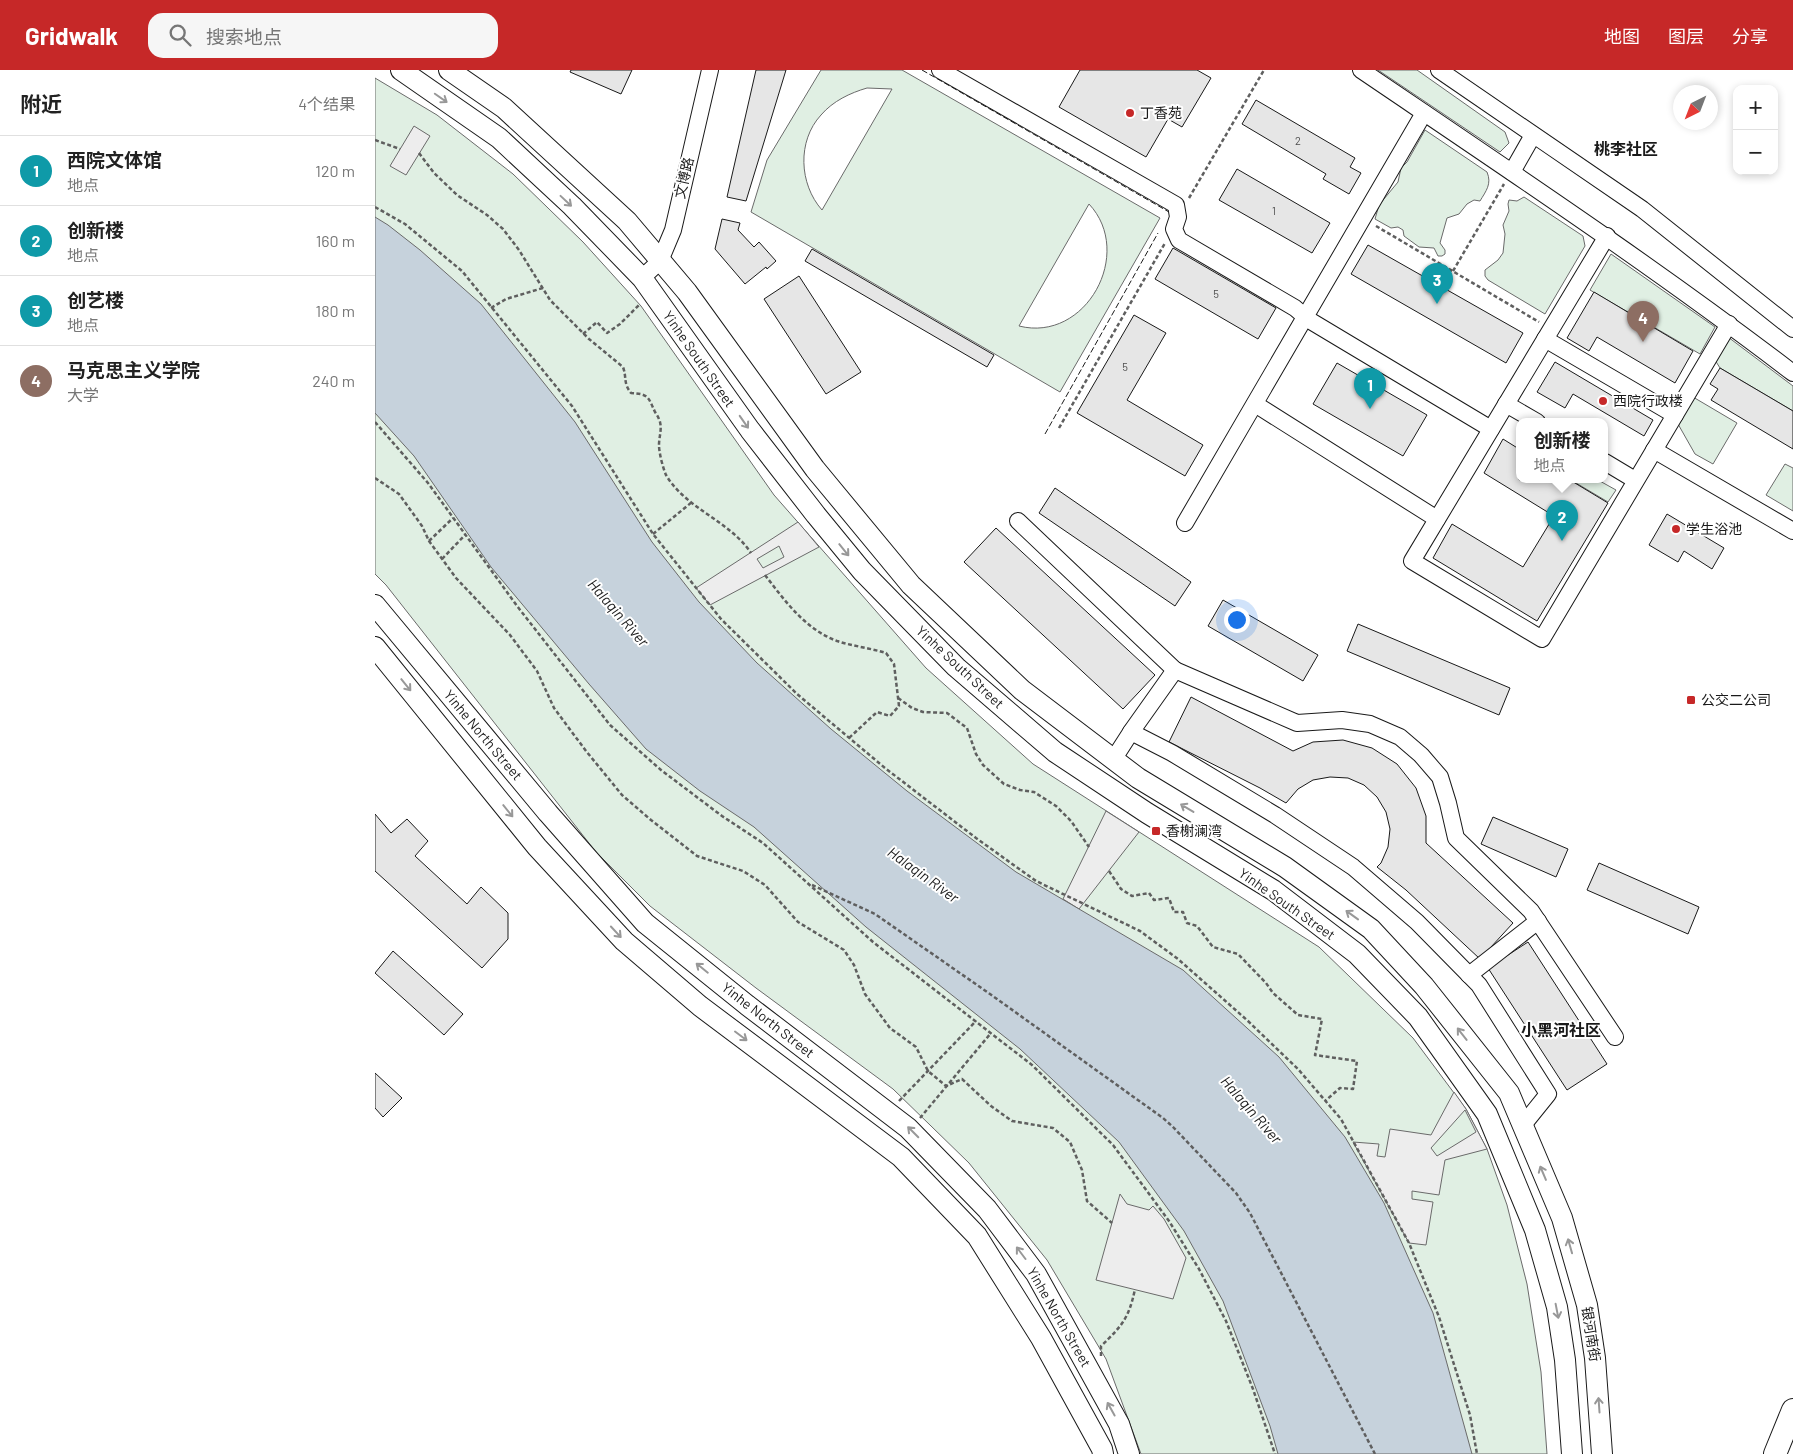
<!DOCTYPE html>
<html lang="zh">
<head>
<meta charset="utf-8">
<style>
	body { margin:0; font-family:Barlow,"Noto Sans SC",sans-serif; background:#f6f6f6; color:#222 }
	.controls { position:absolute; right:15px; top:15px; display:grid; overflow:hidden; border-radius:10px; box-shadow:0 2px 8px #0003 }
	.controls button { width:45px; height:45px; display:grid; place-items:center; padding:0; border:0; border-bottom:1px solid #e0e0e0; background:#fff; color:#222; font:25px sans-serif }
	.compass { position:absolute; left:1298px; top:15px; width:45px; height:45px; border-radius:50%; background:#fff; box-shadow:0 2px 8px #0003; rotate:222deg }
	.you { position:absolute; left:861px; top:549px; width:18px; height:18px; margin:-12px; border:4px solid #fff; border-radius:50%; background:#1a73e8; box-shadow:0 0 0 8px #1a73e833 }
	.badge { display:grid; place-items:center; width:32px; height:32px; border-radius:50%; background:#c62828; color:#fff; font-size:16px; font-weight:700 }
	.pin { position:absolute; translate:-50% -41px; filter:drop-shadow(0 1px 2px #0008) }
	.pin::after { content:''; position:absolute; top:26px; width:18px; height:15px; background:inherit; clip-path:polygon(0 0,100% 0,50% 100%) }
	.popup { position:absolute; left:1141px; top:348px; width:92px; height:65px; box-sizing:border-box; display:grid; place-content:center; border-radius:10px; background:#fff; filter:drop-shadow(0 1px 4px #0005); font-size:16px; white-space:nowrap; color:#767676 }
	.popup b { font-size:19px; color:#222 }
	.popup::after { content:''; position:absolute; left:50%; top:100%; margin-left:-10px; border:10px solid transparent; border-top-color:#fff }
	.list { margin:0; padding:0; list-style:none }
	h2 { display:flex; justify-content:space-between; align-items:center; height:65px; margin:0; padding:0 20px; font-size:21px }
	h2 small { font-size:16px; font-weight:400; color:#767676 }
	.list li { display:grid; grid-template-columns:32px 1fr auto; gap:15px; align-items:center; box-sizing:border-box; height:70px; padding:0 20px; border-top:1px solid #e0e0e0 }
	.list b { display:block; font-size:19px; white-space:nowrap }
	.list p { margin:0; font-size:16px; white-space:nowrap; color:#767676 }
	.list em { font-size:16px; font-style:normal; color:#767676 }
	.icon { flex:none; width:28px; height:28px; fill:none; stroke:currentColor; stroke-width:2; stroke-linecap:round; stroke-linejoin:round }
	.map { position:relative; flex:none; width:1418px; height:1384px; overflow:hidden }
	header { display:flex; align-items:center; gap:30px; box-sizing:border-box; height:70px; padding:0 25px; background:#c62828; color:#fff }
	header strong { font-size:24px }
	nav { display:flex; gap:28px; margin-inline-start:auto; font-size:18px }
	.search { width:350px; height:45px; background:#f6f6f6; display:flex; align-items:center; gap:12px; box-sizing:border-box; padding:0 18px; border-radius:15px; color:#767676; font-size:19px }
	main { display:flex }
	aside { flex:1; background:#fff }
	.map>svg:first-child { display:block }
	.green { fill:#e0efe3; stroke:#6a6a6a; fill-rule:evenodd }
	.parking { fill:#ededed; stroke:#6a6a6a; fill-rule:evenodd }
	.water { fill:#c6d2dc; stroke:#6a6a6a }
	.building { fill:#e6e6e6; stroke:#1a1a1a }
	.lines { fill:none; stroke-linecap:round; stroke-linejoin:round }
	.minor-casing { stroke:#1a1a1a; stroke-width:18 }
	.major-casing { stroke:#1a1a1a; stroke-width:22 }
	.highway-casing { stroke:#1a1a1a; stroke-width:24 }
	.path { stroke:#5f5f5f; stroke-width:2.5; stroke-dasharray:4 2.5; stroke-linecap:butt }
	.minor { stroke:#fff; stroke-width:16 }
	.major { stroke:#fff; stroke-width:20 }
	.highway { stroke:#fff; stroke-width:22 }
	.fence { stroke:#1a1a1a; stroke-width:1; stroke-dasharray:6 2.5; stroke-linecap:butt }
	.oneway { stroke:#989898 }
	.poi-dot { fill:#c62828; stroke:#fff; stroke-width:2 }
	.labels { text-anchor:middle; stroke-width:4; stroke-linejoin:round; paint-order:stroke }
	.number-label { font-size:11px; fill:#4d4d4d }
	.poi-label { font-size:14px; fill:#1a1a1a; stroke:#fff; text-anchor:start }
	.street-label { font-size:14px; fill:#1a1a1a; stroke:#fff }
	.water-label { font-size:15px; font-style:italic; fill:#1a1a1a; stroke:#fff }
	.quarter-label { font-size:16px; font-weight:bold; fill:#1a1a1a; stroke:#fff }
</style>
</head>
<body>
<header>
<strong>Gridwalk</strong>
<div class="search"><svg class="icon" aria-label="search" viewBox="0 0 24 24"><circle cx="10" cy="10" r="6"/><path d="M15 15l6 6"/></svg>搜索地点</div>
<nav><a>地图</a><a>图层</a><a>分享</a></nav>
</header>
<main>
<aside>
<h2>附近<small>4个结果</small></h2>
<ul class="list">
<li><span class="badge" style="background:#0f9aa8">1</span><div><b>西院文体馆</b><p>地点</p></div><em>120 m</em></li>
<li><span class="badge" style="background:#0f9aa8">2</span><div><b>创新楼</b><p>地点</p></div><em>160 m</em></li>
<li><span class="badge" style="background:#0f9aa8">3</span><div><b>创艺楼</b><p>地点</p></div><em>180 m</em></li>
<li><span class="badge" style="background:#8d6e63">4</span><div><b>马克思主义学院</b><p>大学</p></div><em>240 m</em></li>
</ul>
</aside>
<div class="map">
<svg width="1418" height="1384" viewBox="0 0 1418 1384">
	<rect width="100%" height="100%" fill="#fff"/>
	<!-- green -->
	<g class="green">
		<path d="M446,0h81l258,148 -100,174 -309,-180 16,-52zM492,18l25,1 -70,121c-23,-26 -25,-69 -1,-95 12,-14 29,-22 46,-27zM714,134c46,49 -3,139 -70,122z"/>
		<path d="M1003,0h39l88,62 4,11 -9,9z"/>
		<path d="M0,8l62,37 76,59 70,68 58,64 133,189 152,173 107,96 286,183 94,91 53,71 21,40 20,56 20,79 14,88 6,82h-406l-35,-95 -59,-99 -78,-97 -76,-74 -137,-101 -106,-82 -54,-54 -210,-267 -11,-11z"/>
		<path d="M1050,60l62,42c5,12 -1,19 -7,29l-6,-1 -7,4 -8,10 -12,4 -7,25 5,7v4l-3,2h-4l-4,-8 -15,-1 -15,-11 -1,-6 -5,-3 -7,1 -16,-9 4,-14 19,-23 3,-14 6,-6z"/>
		<path d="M1149,127l59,39 2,10 -40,68 -57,-34 -3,-4v-6l13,-10 5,-7 2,-19 -2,-9 6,-14 -1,-7 1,-4 8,1z"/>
		<path d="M1236,184l104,73 -15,27 -110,-64z"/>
		<path d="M1353,267l65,49v25l-73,-43 -5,-8z"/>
		<path d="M1318,327l44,26 -24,41 -18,-10 -17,-30z"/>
		<path d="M1410,394l8,4v43l-27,-16z"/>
		<path d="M1196,410h27l18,10 -8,12z"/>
	</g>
	<!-- parking -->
	<g class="parking">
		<path d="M39,56l16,10 -24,39 -16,-9z"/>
		<path d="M423,452l21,25 -109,58 -14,-17zM404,476l5,11 -21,11 -6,-9z"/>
		<path d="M731,741l33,21 -60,77 -16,-10z"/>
		<path d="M1079,1022l12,17 21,40 -42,11 -6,35 -27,-4v8l21,3 -7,43 -17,-2 -56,-101 26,2 -2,12 8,1 5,-28 41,6zM1090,1040l11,22 -39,24 -6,-8z"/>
		<path d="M745,1124l7,10 22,6 4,-4 11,13 22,39 -13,41 -77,-19z"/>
	</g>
	<!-- water -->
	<path class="water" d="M0,147l13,8 32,25 61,54 94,118 77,120 47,60 58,61 74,66 76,62 109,81 167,98 96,87 66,80 39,66 49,110 39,141h-194l-8,-28 -47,-125 -39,-70 -65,-89 -99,-93 -154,-122 -112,-100 -54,-36 -54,-42 -57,-65 -98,-117 -77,-111 -39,-43z"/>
	<!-- building -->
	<g class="building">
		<path d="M196,0h61l-11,24 -51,-22z"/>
		<path d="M381,0h30l-40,131 -19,-4z"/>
		<path d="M705,0h117l14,8 -29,49 -14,-8 -22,38 -87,-50z"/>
		<path d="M881,30l99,58 -5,9 11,6 -12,21 -26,-15 3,-5 -84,-50z"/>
		<path d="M862,99l93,54 -18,30 -93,-53z"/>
		<path d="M347,149l18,4 -2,7 16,17 5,-5 17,19 -9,8 -1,-2 -21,17 -30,-35z"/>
		<path d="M993,175l155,88 -17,30 -155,-89z"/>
		<path d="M798,178l103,60 -18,31 -103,-60z"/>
		<path d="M437,179l182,106 -7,12 -182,-106z"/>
		<path d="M424,206l62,96 -35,22 -62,-95z"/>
		<path d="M1219,222l99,59 -18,32 -78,-46 -8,14 -22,-13z"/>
		<path d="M759,245l32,18 -39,67 76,45 -18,31 -108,-63z"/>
		<path d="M1180,292l98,58 -9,16 -71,-42 -8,14 -28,-16z"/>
		<path d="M962,293l90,52 -24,41 -90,-52z"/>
		<path d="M1345,298l73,43v38l-82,-49 7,-11 -8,-5z"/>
		<path d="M1128,369l16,10v31h51l38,23 -71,118 -104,-63 19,-34 71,43 31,-51 -70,-43z"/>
		<path d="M680,418l136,94 -16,24 -136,-93z"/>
		<path d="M1292,444l57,34 -12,21 -28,-18 -6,11 -29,-17z"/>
		<path d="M621,458l159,147 -32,34 -159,-147z"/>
		<path d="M848,530l95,55 -15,26 -95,-55z"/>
		<path d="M983,554l152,64 -11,27 -152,-64z"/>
		<path d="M816,627l102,54 20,-9 30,-2 29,8 25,16 19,24 10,28v27l87,80 -33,36 -74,-69 -29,-23 4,-4 7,-16 2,-18 -4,-17 -9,-15 -13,-12 -16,-7 -18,-1 -17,3 -15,9 -12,14 -26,-15 -91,-46z"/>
		<path d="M0,744l16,19 16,-14 21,22 -13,15 52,48 14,-17 27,26v26l-26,29 -107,-97z"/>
		<path d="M1118,747l75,32 -12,28 -75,-33z"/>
		<path d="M1224,793l100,44 -11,27 -101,-44z"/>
		<path d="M1153,872l79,122 -40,26 -79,-122z"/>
		<path d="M18,881l70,63 -19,21 -69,-62z"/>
		<path d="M0,1003l27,25 -19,19 -8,-9z"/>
	</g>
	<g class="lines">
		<!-- minor casing -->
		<g class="minor-casing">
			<g id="minor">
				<path d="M565,0l236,135 2,12 -4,12 5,11 116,68 14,12 182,109"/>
				<path d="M986,0c146,99 292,196 432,303"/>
				<path d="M1064,0l203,139 151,120"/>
				<path d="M1137,102l21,-37"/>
				<path d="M1232,166l-195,325 130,78 187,-315"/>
				<path d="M267,208l18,-17 13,-31 37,-160"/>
				<path d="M1170,269l130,76"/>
				<path d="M880,334l182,115"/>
				<path d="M1131,334l31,18"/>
				<path d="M1279,380l139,81"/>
				<path d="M1230,392l30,18"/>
				<path d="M643,451l157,149"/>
				<path d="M810,453l239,-410"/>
				<path d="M756,662l44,-62 122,53 45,-3 28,4 30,13 21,18 19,22 8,26 8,35 75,73 84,126"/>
				<path d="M738,690l18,-28 41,21 103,62 78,52 64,55 62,63 69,109 -25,31"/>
				<path d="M1094,905l69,-54"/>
			</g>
		</g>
		<!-- major casing -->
		<g class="major-casing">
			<g id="major">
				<path d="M26,0l98,68 73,68 70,72 108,152 66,85 46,56 94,96 99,85 92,61 126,77 84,64 61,63 69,97 48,116 22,77 8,53 7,94"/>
				<path d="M74,0l55,38 123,113 60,71 128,177 96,116 111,105 116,88 147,89 86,62 53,57 85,107 53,125 25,87 8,53 7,96"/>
				<path d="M0,535l173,208 97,110 102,82 161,123 79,81 49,65 83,150 10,30"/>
				<path d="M0,577l162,200 87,94 76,65 201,151 76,79 64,102 61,111 1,5"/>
			</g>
		</g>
		<!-- highway casing -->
		<g class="highway-casing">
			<path id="highway" d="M1400,1384l18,-44"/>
		</g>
		<!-- path -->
		<g class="path">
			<path d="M0,70l25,9"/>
			<path d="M44,83l15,20 23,22 30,20 16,14 16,21 31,50 39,39 34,28c4,11 0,16 8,26 18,1 17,4 24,19 2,3 4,6 5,10 2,8 -1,15 -1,23 0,8 4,23 7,30 20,34 64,46 85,78"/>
			<path d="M814,128l75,-128"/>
			<path d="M0,137l30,17 57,47 110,135 81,128 68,85 76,75 88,74 91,70 60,43 104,50 38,28 70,62 50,48 43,50 68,124 30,74 31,98 7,39"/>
			<path d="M1001,156l163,96"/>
			<path d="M1078,201l51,-87"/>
			<path d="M116,238l15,-9 37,-11"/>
			<path d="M208,264l14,-12 10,11 13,-9 20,-20"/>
			<path d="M0,352l53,61 89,123 93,119 51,45 61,46 41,27 110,99 159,123 81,80 56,76 30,48 27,52 27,68 22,65"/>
			<path d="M684,358l106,-185"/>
			<path d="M0,408l24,16 23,32 7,15 27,37 54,57 27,36 17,37 32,43 36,44 29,25 46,36 46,15 22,14 33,37 46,28 10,15 11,29 25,34 26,19 12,24 18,15 16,-7 29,27 21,15 41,7 17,14 12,28 5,31 25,22"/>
			<path d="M278,464l39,-32"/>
			<path d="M54,471l24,-23"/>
			<path d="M67,489l23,-24"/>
			<path d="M390,505c20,26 40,54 72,66 15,5 33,7 49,12l8,11 5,42 -9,10 -13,-4 -28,26"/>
			<path d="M523,628l14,10 11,4 24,1 20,15 9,26 7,11 21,19 16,6 14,2 22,14 15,15 18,26"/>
			<path d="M734,801l12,18 11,7 17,-3 5,7 15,-2 5,14h9l4,11 10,3 16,21 25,7 28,29 7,10 25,22 24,4 -7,36 42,6 -4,28 -13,-1 -15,13"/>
			<path d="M437,815l63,29 115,80 173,124 10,9 63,66 14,20 125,241"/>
			<path d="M524,1031l77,-80"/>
			<path d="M545,1048l71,-85"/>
			<path d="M726,1286v-10c21,-20 28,-28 34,-57"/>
		</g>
		<!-- minor -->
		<use href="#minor" class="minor"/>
		<!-- major -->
		<use href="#major" class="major"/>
		<!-- highway -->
		<use href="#highway" class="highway"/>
		<!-- fence -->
		<g class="fence">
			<path d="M547,0l247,142"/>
			<path d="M670,364l113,-201"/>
		</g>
	</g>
	<!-- one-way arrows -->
	<defs><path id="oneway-shaft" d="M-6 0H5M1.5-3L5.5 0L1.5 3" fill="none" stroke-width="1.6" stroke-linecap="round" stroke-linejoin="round" transform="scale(1.25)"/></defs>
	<g class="oneway">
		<use href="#oneway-shaft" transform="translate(66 28) rotate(35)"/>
		<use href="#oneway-shaft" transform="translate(191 131) rotate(43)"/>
		<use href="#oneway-shaft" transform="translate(369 352) rotate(55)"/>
		<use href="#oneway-shaft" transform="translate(469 480) rotate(51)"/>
		<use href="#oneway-shaft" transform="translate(31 615) rotate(51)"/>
		<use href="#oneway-shaft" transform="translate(812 738) rotate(-149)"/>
		<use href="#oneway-shaft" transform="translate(133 741) rotate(51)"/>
		<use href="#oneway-shaft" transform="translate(977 845) rotate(-144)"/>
		<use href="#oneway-shaft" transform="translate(241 862) rotate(47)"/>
		<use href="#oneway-shaft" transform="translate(327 898) rotate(-141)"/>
		<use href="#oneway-shaft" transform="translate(1087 964) rotate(-128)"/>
		<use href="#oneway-shaft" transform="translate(366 966) rotate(37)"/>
		<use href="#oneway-shaft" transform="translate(538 1062) rotate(-135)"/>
		<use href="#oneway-shaft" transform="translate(1168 1103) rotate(-113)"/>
		<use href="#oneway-shaft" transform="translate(1195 1176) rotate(-106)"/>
		<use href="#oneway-shaft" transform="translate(646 1183) rotate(-127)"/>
		<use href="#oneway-shaft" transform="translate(1182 1241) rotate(79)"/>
		<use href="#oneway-shaft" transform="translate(1224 1335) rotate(-94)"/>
		<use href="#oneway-shaft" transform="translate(736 1339) rotate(-119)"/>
	</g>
	<!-- markers -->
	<g class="poi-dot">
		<circle cx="755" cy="43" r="5"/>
		<circle cx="1228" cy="331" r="5"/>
		<circle cx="1301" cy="459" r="5"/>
		<rect x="1311" y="625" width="10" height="10" rx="2.5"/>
		<rect x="776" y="756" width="10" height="10" rx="2.5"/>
	</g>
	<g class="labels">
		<!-- number labels -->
		<g class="number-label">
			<text x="923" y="75">2</text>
			<text x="899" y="145">1</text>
			<text x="841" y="228">5</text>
			<text x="750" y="301">5</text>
		</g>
		<!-- poi labels -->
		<g class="poi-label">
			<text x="765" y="48">丁香苑</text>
			<text x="1238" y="336">西院行政楼</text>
			<text x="1311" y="464">学生浴池</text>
			<text x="1326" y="635">公交二公司</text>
			<text x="791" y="766">香榭澜湾</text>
		</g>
		<!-- street labels -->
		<g class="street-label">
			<text transform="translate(309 108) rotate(-77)" y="5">文博路</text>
			<text transform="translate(324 289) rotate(55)" y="5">Yinhe South Street</text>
			<text transform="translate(585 597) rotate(43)" y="5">Yinhe South Street</text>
			<text transform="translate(108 665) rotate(50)" y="5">Yinhe North Street</text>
			<text transform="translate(912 834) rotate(35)" y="5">Yinhe South Street</text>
			<text transform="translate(393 950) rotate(38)" y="5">Yinhe North Street</text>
			<text transform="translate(684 1247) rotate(60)" y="5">Yinhe North Street</text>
			<text transform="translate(1216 1264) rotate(81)" y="5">银河南街</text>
		</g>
		<!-- water labels -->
		<g class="water-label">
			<text transform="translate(243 543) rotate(49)" y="5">Halaqin River</text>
			<text transform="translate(548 805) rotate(36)" y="5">Halaqin River</text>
			<text transform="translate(876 1040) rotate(49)" y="5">Halaqin River</text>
		</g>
		<!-- quarter labels -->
		<g class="quarter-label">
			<text x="1251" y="85">桃李社区</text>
			<text x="1186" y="966">小黑河社区</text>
		</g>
	</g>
</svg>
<div class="controls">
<button>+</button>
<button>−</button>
</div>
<svg class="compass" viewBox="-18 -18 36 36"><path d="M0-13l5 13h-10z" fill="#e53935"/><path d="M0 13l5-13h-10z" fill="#767676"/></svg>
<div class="you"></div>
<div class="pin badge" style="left:995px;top:339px;background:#0f9aa8">1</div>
<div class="pin badge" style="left:1187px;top:471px;background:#0f9aa8">2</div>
<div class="popup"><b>创新楼</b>地点</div>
<div class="pin badge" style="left:1062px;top:234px;background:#0f9aa8">3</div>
<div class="pin badge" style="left:1268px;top:272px;background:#8d6e63">4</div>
</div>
</main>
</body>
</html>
